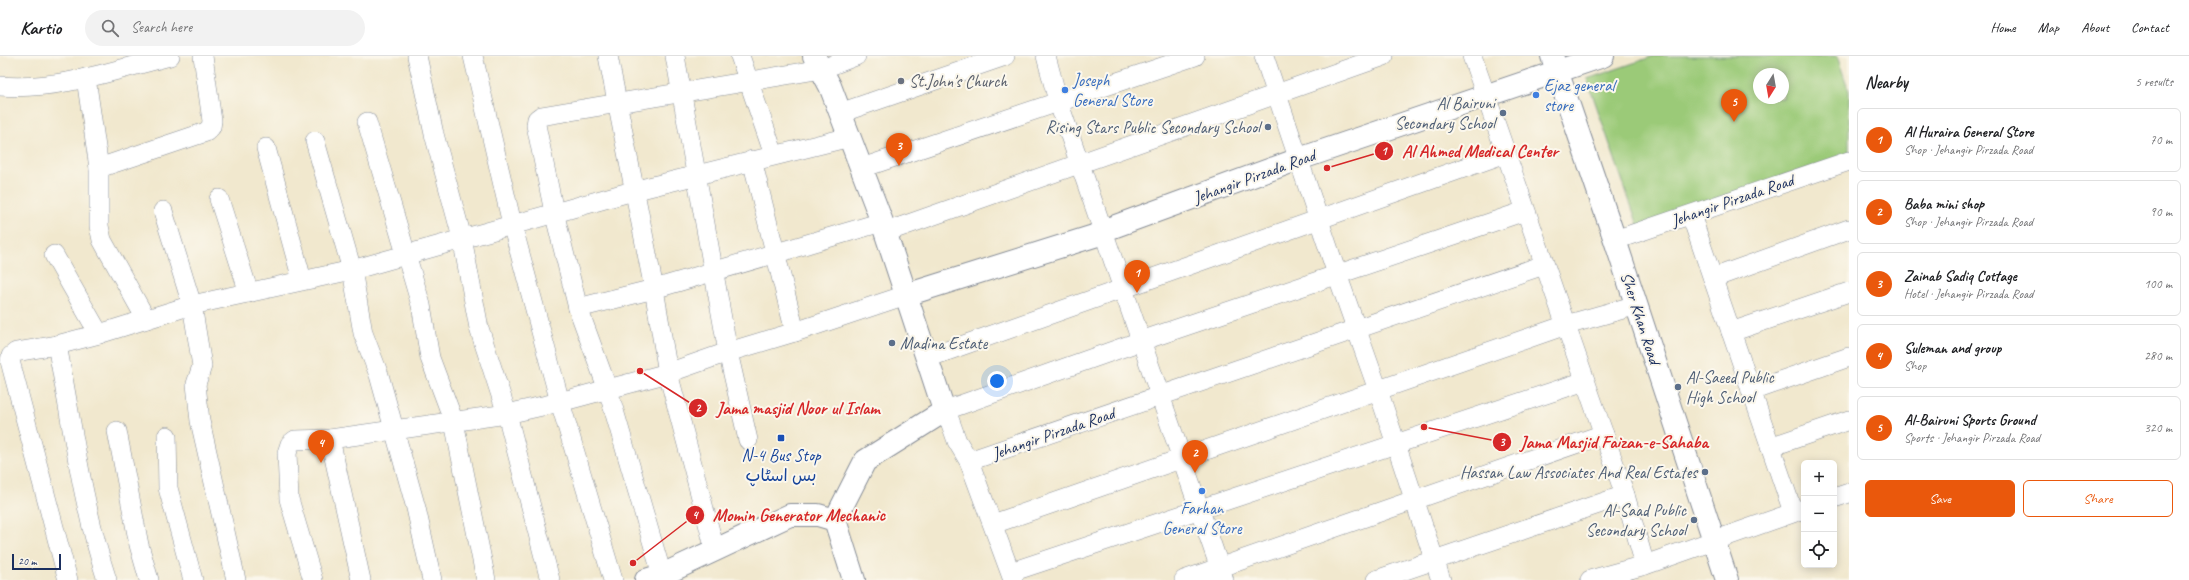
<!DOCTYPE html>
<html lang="en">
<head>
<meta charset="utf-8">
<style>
	body { margin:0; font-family:Caveat,"Playpen Sans Arabic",sans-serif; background:#f2f2f2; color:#202124 }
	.controls { position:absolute; right:12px; bottom:12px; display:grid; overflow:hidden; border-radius:6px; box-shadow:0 2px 10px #0003 }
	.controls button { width:36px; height:36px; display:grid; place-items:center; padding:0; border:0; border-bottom:1px solid #e0e0e0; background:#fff; color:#202124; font:20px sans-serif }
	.compass { position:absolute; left:1753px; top:12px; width:36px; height:36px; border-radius:50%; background:#fff; box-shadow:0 2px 10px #0003; rotate:191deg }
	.scale { position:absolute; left:12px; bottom:10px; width:49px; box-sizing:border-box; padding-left:4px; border:2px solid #1b2f5e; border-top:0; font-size:11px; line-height:14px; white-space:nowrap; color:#1b2f5e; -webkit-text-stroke:3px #fbf7ec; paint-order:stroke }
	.you { position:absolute; left:997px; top:325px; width:14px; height:14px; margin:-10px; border:3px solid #fff; border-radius:50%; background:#1a73e8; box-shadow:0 0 0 6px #1a73e833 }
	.badge { display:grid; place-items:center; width:26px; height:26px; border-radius:50%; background:#ea580c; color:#fff; font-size:13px; font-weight:700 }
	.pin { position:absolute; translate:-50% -33px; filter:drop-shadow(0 1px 2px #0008) }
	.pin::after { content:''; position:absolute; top:21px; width:14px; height:12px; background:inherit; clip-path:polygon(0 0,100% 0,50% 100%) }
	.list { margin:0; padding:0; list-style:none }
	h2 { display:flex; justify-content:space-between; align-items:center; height:52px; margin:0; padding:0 16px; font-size:17px }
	h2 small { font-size:13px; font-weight:400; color:#757577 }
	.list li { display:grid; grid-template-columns:26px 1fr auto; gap:12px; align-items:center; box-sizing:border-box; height:64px; margin:0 8px 8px; padding:0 8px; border:1px solid #e0e0e0; border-radius:6px }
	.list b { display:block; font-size:15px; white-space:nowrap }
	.list p { margin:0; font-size:13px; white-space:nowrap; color:#757577 }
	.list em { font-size:13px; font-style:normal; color:#757577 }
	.actions { display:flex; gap:8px; padding:12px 16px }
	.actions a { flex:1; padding:9px 0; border:1px solid #ea580c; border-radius:6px; text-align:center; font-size:14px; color:#ea580c }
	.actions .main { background:#ea580c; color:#fff }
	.icon { flex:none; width:22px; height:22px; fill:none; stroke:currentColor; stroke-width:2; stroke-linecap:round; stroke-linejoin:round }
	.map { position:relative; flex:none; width:1849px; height:524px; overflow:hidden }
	header { display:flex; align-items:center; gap:24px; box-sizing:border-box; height:56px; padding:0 20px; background:#fff; border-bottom:1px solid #e0e0e0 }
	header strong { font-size:19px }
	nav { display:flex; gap:22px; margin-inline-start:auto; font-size:14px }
	.search { width:280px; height:36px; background:#f2f2f2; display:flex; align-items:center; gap:10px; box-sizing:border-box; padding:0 14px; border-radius:22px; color:#757577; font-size:15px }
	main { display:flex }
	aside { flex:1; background:#fff }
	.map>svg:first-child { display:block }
	.green { fill:#9bca78; stroke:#5b7c6b; fill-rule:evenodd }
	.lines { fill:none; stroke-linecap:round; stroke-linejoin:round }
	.street-casing { stroke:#868c96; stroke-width:20 }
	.secondary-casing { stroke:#868c96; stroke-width:24 }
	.primary-casing { stroke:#868c96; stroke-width:24 }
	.street { stroke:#fff; stroke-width:19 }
	.secondary { stroke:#fff; stroke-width:22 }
	.primary { stroke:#fff; stroke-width:22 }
	.worship-dot { fill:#6b7280; stroke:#fbf7ec; stroke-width:1.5 }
	.shop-dot { fill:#3f7fe0; stroke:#fbf7ec; stroke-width:1.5 }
	.service-dot { fill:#5c6f8a; stroke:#fbf7ec; stroke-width:1.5 }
	.transit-dot { fill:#1a4fb4; stroke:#fbf7ec; stroke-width:1.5 }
	.labels { text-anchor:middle; stroke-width:4; stroke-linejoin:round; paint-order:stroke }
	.shop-label { font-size:17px; fill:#366cbe; stroke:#fbf7ec; text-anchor:start }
	.worship-label { font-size:17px; fill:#5b616d; stroke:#fbf7ec; text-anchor:start }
	.service-label { font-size:17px; fill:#4e5e75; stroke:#fbf7ec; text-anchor:end }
	.street-label { font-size:17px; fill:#1b2f5e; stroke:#fbf7ec }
	.transit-label { font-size:17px; fill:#164399; stroke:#fbf7ec }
	.leader { fill:none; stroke:#d62828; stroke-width:1.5 }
	.callout-dot { fill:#d62828; stroke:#fbf7ec; stroke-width:1.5 }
	.mark-label { font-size:12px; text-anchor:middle; font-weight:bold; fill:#fff }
	.callout-label { font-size:18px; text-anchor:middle; font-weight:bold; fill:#d62828; stroke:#fbf7ec; stroke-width:4; stroke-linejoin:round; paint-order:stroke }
</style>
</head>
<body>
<header>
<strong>Kartio</strong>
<div class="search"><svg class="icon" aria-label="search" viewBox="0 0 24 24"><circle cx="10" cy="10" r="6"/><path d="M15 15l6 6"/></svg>Search here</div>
<nav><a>Home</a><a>Map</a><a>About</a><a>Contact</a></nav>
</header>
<main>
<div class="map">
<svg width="1849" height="524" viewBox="0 0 1849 524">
	<rect width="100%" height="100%" fill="#fbf7ec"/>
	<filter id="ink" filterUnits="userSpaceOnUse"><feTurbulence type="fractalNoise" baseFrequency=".025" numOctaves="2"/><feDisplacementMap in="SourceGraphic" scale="8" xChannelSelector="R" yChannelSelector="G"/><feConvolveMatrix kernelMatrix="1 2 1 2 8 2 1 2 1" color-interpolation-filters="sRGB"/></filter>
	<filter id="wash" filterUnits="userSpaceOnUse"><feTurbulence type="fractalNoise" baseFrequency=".012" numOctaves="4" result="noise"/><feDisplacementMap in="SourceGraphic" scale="16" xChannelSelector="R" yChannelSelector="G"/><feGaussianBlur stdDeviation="0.9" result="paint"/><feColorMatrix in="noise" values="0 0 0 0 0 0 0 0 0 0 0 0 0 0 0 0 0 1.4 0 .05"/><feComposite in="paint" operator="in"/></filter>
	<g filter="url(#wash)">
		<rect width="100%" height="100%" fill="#f1e8ce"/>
		<!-- green -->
		<path class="green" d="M1654,0h183l12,35v73l-208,70 -54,-155zM1759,18h24v24h-24z"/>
	</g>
	<g filter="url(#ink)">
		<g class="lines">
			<!-- street casing -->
			<g class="street-casing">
				<g id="street">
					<path d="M417,0l17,78 28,104 17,90 28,86 43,166"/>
					<path d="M473,0l39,168 48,178 53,178"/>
					<path d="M608,0l46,233 14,84 47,177"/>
					<path d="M675,0l53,296 20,88"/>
					<path d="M740,0l34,99"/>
					<path d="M1046,0l12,45 166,479"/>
					<path d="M1264,0l73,218 41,116 63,190"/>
					<path d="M1472,0l153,439 20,70"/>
					<path d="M86,22l13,90v58l3,14 44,79"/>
					<path d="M0,30c57,5 115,-16 170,-30"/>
					<path d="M840,57l165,-57"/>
					<path d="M367,66l54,183 9,53 24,64 32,158"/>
					<path d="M315,85l37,129 11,63 16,42 37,133 16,72"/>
					<path d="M266,92l36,132"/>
					<path d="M752,104l43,172"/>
					<path d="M99,112l107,-36 5,-5 1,-6 -9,-65"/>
					<path d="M862,112l333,-112"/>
					<path d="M219,143l30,94"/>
					<path d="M163,155l29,94 10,61 -6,18 4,37 36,159"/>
					<path d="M1691,159l102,297"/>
					<path d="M886,176l498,-176"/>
					<path d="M1615,184l234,-79"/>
					<path d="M54,199l45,79"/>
					<path d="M1713,222l136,-49"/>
					<path d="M578,252l76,-19 228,-67"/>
					<path d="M1731,276l118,-40"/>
					<path d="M57,289c15,78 25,159 50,235"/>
					<path d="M927,302l579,-205"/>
					<path d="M1751,335l98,-34"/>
					<path d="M117,375l22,114 10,35"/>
					<path d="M167,380l1,52 25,92"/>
					<path d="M330,383l31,141"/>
					<path d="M1770,391l79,-27"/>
					<path d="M969,405l575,-196"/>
					<path d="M1834,442l15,-5"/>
					<path d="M993,468l573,-199 71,-20"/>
					<path d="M1011,516l574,-191"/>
					<path d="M662,519l-54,-185 -30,-82 -24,-96 -18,-87 1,-6 4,-3 281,-47 34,-13"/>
					<path d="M68,524l-58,-219 1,-5 5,-4 41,-7 42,-11 93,-29 160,-35 281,-79 217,-54"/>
					<path d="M313,524l-24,-81 -2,-46 3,-9 5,-4 35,-1 177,-25 53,-12 108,-29 60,-21 67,-20 111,-37"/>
					<path d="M1013,524l-44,-119 -12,-20 -11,-31 195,-69 384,-130"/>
					<path d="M1184,524l420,-146"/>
					<path d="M1376,524l249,-85"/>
					<path d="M1590,524l55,-15 159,-56"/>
				</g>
			</g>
			<!-- secondary casing -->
			<g class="secondary-casing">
				<g id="secondary">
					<path d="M814,0l16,30 52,136 59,179 5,9 -81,51 -30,59"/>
					<path d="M1552,0l63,184 112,340"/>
					<path d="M906,239l188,-59 8,-5 197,-72 304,-103"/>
				</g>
			</g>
			<!-- primary casing -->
			<g class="primary-casing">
				<path id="primary" d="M646,524l16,-5 128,-60h28l17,5 19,60"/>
			</g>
			<!-- street -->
			<use href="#street" class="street"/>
			<!-- secondary -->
			<use href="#secondary" class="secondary"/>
			<!-- primary -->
			<use href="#primary" class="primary"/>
		</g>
	</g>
	<!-- markers -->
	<circle class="worship-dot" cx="901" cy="25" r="4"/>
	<g class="shop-dot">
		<circle cx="1065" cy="34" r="4"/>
		<circle cx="1536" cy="39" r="4"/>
		<circle cx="1202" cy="435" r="4"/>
	</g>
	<g class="service-dot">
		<circle cx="1503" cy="57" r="4"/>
		<circle cx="1268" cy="71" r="4"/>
		<circle cx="892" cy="287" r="4"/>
		<circle cx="1678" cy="331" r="4"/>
		<circle cx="1705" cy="416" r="4"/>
		<circle cx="1694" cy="464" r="4"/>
	</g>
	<rect class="transit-dot" x="777" y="378" width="8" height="8" rx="2"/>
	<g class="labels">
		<!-- shop labels -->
		<g class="shop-label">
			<text x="1073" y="30">Joseph<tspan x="1073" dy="20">General Store</tspan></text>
			<text x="1544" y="35">Ejaz general<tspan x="1544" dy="20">store</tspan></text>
			<text x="1202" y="458" text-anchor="middle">Farhan<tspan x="1202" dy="20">General Store</tspan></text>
		</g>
		<!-- worship labels -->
		<g class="worship-label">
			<text x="909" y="31">St.John's Church</text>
		</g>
		<!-- service labels -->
		<g class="service-label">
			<text x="1495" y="53">Al Bairuni<tspan x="1495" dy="20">Secondary School</tspan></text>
			<text x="1260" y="77">Rising Stars Public Secondary School</text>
			<text x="900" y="293" text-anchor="start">Madina Estate</text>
			<text x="1686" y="327" text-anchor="start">Al-Saeed Public<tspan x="1686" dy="20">High School</tspan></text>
			<text x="1697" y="422">Hassan Law Associates And Real Estates</text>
			<text x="1686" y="460">Al-Saad Public<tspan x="1686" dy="20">Secondary School</tspan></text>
		</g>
		<!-- street labels -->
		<g class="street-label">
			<text transform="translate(1254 120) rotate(-20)" y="6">Jehangir Pirzada Road</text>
			<text transform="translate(1732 144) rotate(-19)" y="6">Jehangir Pirzada Road</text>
			<text transform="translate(1641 262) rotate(72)" y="6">Sher Khan Road</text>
			<text transform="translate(1053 377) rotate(-19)" y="6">Jehangir Pirzada Road</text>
		</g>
		<!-- transit labels -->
		<g class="transit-label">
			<text x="781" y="405">N-4 Bus Stop<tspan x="781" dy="20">بس اسٹاپ</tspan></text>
		</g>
	</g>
	<!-- callouts -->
	<path class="leader" d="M1327 112L1384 95M640 315L698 352M1424 371L1502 386M633 507L695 459"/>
	<g class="callout-dot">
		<circle cx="1327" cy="112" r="4"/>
		<circle cx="640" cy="315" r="4"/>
		<circle cx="1424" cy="371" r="4"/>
		<circle cx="633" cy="507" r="4"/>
		<circle cx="1384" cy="95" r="10"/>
		<circle cx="698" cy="352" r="10"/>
		<circle cx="1502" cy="386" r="10"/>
		<circle cx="695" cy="459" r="10"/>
	</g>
	<g class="mark-label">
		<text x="1384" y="99">1</text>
		<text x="698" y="356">2</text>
		<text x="1502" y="390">3</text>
		<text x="695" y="463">4</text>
	</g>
	<g class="callout-label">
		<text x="1480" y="101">Al Ahmed Medical Center</text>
		<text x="798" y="358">Jama masjid Noor ul Islam</text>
		<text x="1614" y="392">Jama Masjid Faizan-e-Sahaba</text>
		<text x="799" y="465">Momin Generator Mechanic</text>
	</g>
</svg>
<div class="controls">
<button>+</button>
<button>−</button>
<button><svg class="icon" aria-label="locate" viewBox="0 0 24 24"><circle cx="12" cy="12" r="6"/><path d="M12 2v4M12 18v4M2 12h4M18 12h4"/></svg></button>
</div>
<svg class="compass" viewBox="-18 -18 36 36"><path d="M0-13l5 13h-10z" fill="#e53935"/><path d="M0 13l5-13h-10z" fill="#757577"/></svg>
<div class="scale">20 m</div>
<div class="you"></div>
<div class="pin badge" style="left:1137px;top:237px">1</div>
<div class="pin badge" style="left:1195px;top:417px">2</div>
<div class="pin badge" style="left:899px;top:110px">3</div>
<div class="pin badge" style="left:321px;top:407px">4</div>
<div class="pin badge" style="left:1734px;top:66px">5</div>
</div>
<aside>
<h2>Nearby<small>5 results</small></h2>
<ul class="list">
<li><span class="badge">1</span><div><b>Al Huraira General Store</b><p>Shop · Jehangir Pirzada Road</p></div><em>70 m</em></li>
<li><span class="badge">2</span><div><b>Baba mini shop</b><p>Shop · Jehangir Pirzada Road</p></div><em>90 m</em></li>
<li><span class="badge">3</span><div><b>Zainab Sadiq Cottage</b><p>Hotel · Jehangir Pirzada Road</p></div><em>100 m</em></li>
<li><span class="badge">4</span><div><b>Suleman and group</b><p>Shop</p></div><em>280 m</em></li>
<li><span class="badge">5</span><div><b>Al-Bairuni Sports Ground</b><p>Sports · Jehangir Pirzada Road</p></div><em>320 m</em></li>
</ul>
<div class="actions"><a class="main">Save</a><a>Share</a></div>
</aside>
</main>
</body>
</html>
